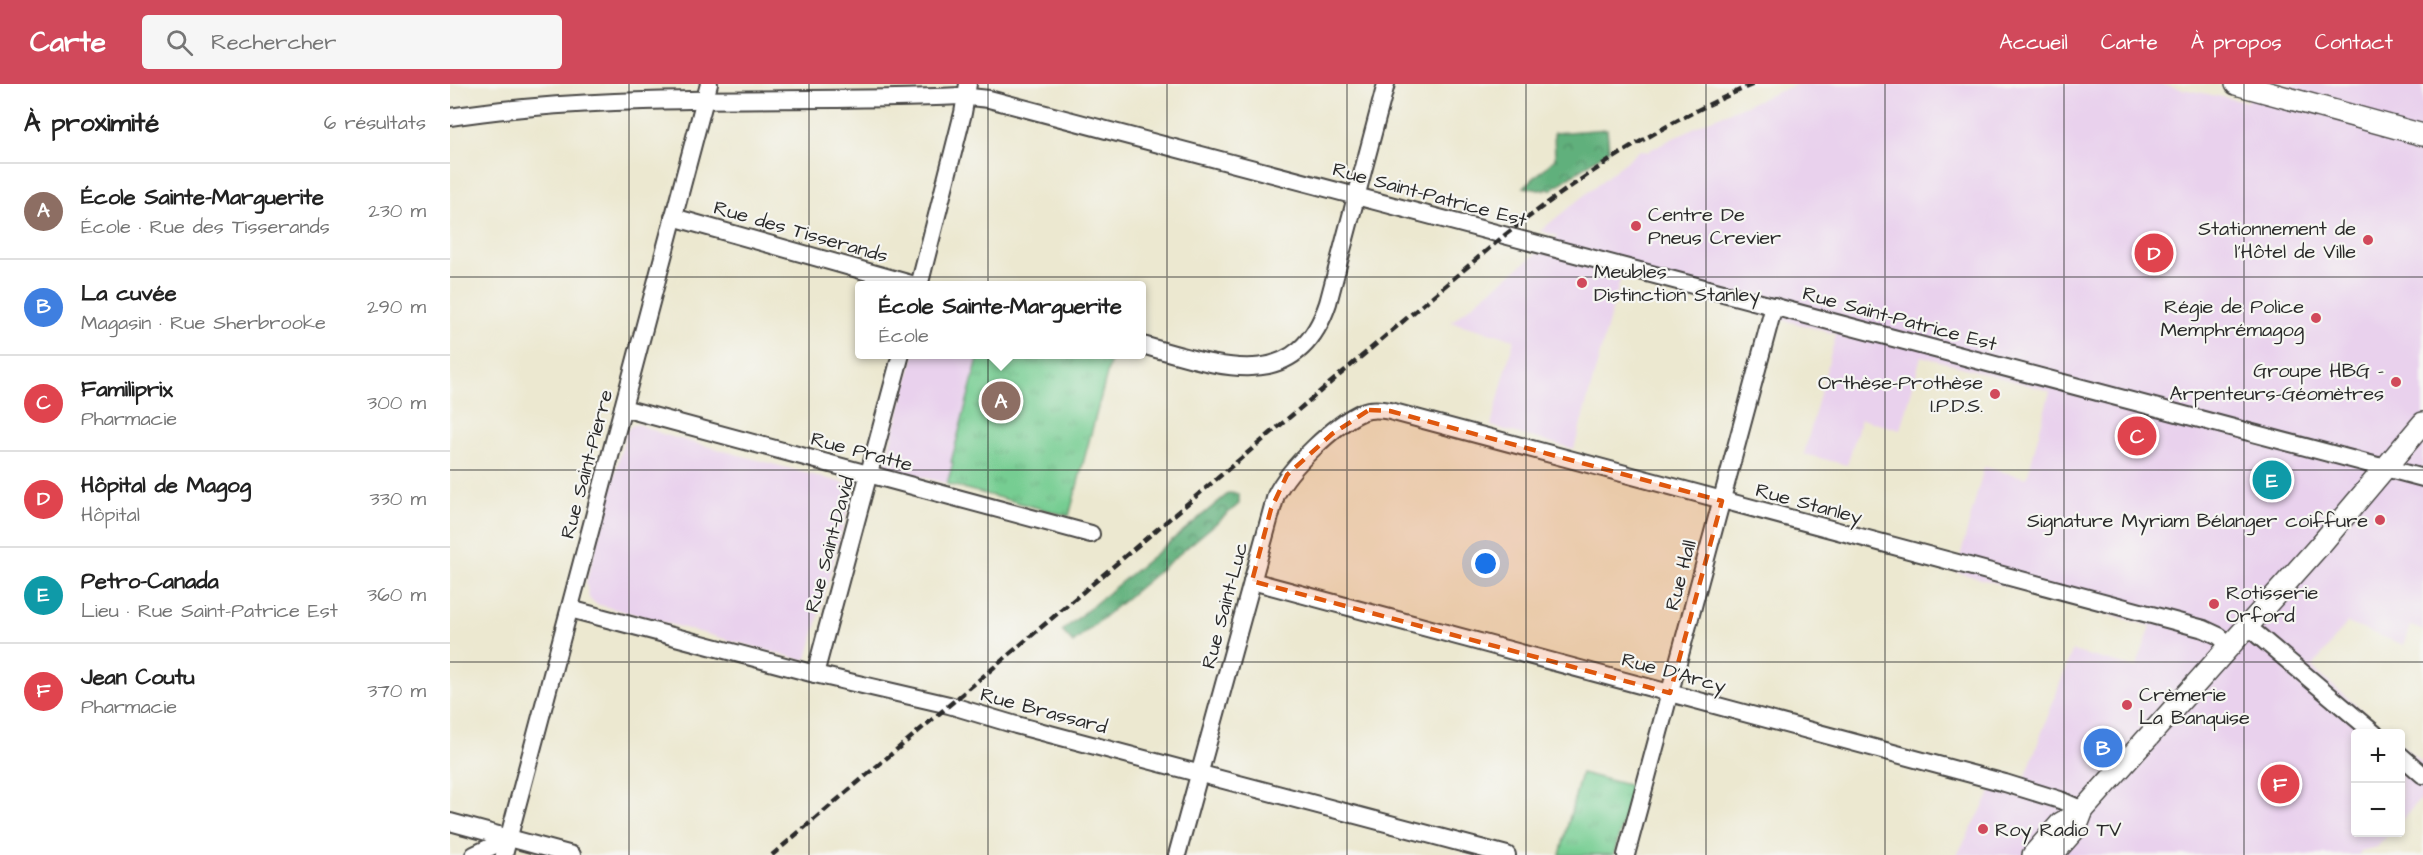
<!DOCTYPE html>
<html lang="fr">
<head>
<meta charset="utf-8">
<style>
	body { margin:0; font-family:"Architects Daughter",sans-serif; background:#f6f6f6; color:#222 }
	.controls { position:absolute; right:18px; bottom:18px; display:grid; overflow:hidden; border-radius:6px; box-shadow:0 3px 9px #0003 }
	.controls button { width:54px; height:54px; display:grid; place-items:center; padding:0; border:0; border-bottom:2px solid #e0e0e0; background:#fff; color:#222; font:30px sans-serif }
	.you { position:absolute; left:1036px; top:480px; width:21px; height:21px; margin:-15px; border:4px solid #fff; border-radius:50%; background:#1a73e8; box-shadow:0 0 0 9px #1a73e833 }
	.badge { display:grid; place-items:center; width:39px; height:39px; border-radius:50%; background:#d1495b; color:#fff; font-size:20px; font-weight:700 }
	.pin { position:absolute; translate:-50% -50%; border:3px solid #fff; box-shadow:0 2px 6px #0006 }
	.popup { position:absolute; left:405px; top:197px; width:291px; height:78px; box-sizing:border-box; display:grid; place-content:center; border-radius:6px; background:#fff; filter:drop-shadow(0 2px 4px #0005); font-size:20px; white-space:nowrap; color:#767676 }
	.popup b { font-size:22px; color:#222 }
	.popup::after { content:''; position:absolute; left:50%; top:100%; margin-left:-12px; border:12px solid transparent; border-top-color:#fff }
	.list { margin:0; padding:0; list-style:none }
	h2 { display:flex; justify-content:space-between; align-items:center; height:78px; margin:0; padding:0 24px; font-size:26px }
	h2 small { font-size:20px; font-weight:400; color:#767676 }
	.list li { display:grid; grid-template-columns:39px 1fr auto; gap:18px; align-items:center; box-sizing:border-box; height:96px; padding:0 24px; border-top:2px solid #e0e0e0 }
	.list b { display:block; font-size:22px; white-space:nowrap }
	.list p { margin:0; font-size:20px; white-space:nowrap; color:#767676 }
	.list em { font-size:20px; font-style:normal; color:#767676 }
	.icon { flex:none; width:33px; height:33px; fill:none; stroke:currentColor; stroke-width:2; stroke-linecap:round; stroke-linejoin:round }
	.map { position:relative; flex:none; width:1973px; height:771px; overflow:hidden }
	header { display:flex; align-items:center; gap:36px; box-sizing:border-box; height:84px; padding:0 30px; background:#d1495b; color:#fff }
	header strong { font-size:28px }
	nav { display:flex; gap:33px; margin-inline-start:auto; font-size:21px }
	.search { width:420px; height:54px; background:#f6f6f6; display:flex; align-items:center; gap:15px; box-sizing:border-box; padding:0 21px; border-radius:6px; color:#767676; font-size:22px }
	main { display:flex }
	aside { flex:1; background:#fff }
	.map>svg:first-child { display:block }
	.built { fill:#e9d1ed }
	.forest { fill:url(#forest-crowns); stroke:#466e54; stroke-width:1.5 }
	.park { fill:url(#park-tufts); stroke:#507c5e; stroke-width:1.5 }
	.lines { fill:none; stroke-linecap:round; stroke-linejoin:round }
	.minor-casing { stroke:#484744; stroke-width:20 }
	.major-casing { stroke:#484744; stroke-width:24 }
	.minor { stroke:#fff; stroke-width:16 }
	.major { stroke:#fff; stroke-width:21 }
	.rail { stroke:#2b2b2b; stroke-width:4.5; stroke-dasharray:9 4.5; stroke-linecap:butt }
	.marked { fill:#df570e; fill-opacity:0.2; stroke:#df570e; stroke-width:4.5; stroke-dasharray:12 8; stroke-linejoin:round }
	.grid { fill:none; stroke:#2b2b2b; stroke-width:1.5; stroke-opacity:0.55 }
	.poi-dot { fill:#d1495b; stroke:#f6f6f2; stroke-width:2 }
	.labels { text-anchor:middle; stroke-width:4.5; stroke-linejoin:round; paint-order:stroke }
	.street-label { font-size:20px; fill:#2b2b2b; stroke:#f6f6f2 }
	.poi-label { font-size:20px; fill:#2b2b2b; stroke:#f6f6f2; text-anchor:start }
</style>
</head>
<body>
<header>
<strong>Carte</strong>
<div class="search"><svg class="icon" aria-label="search" viewBox="0 0 24 24"><circle cx="10" cy="10" r="6"/><path d="M15 15l6 6"/></svg>Rechercher</div>
<nav><a>Accueil</a><a>Carte</a><a>À propos</a><a>Contact</a></nav>
</header>
<main>
<aside>
<h2>À proximité<small>6 résultats</small></h2>
<ul class="list">
<li><span class="badge" style="background:#8d6e63">A</span><div><b>École Sainte-Marguerite</b><p>École · Rue des Tisserands</p></div><em>230 m</em></li>
<li><span class="badge" style="background:#3f7fe0">B</span><div><b>La cuvée</b><p>Magasin · Rue Sherbrooke</p></div><em>290 m</em></li>
<li><span class="badge" style="background:#e0444e">C</span><div><b>Familiprix</b><p>Pharmacie</p></div><em>300 m</em></li>
<li><span class="badge" style="background:#e0444e">D</span><div><b>Hôpital de Magog</b><p>Hôpital</p></div><em>330 m</em></li>
<li><span class="badge" style="background:#0f9aa8">E</span><div><b>Petro-Canada</b><p>Lieu · Rue Saint-Patrice Est</p></div><em>360 m</em></li>
<li><span class="badge" style="background:#e0444e">F</span><div><b>Jean Coutu</b><p>Pharmacie</p></div><em>370 m</em></li>
</ul>
</aside>
<div class="map">
<svg width="1973" height="771" viewBox="0 0 1973 771">
	<defs>
		<pattern id="forest-crowns" width="20" height="18" patternUnits="userSpaceOnUse" patternTransform="scale(1.5)"><rect width="20" height="18" fill="#60b07c"/><path d="M2 6a3 3 0 1 1 6 0M12 15a3 3 0 1 1 6 0" fill="none" stroke="#4f8f66"/></pattern>
		<pattern id="park-tufts" width="24" height="20" patternUnits="userSpaceOnUse" patternTransform="scale(1.5)"><rect width="24" height="20" fill="#76cd92"/><path d="M3 7l-1-3M5 7V3M7 7l1-3M15 17l-1-3M17 17v-4M19 17l1-3" fill="none" stroke="#66b07e"/></pattern>
	</defs>
	<rect width="100%" height="100%" fill="#f6f6f2"/>
	<filter id="ink" filterUnits="userSpaceOnUse"><feTurbulence type="fractalNoise" baseFrequency=".0167" numOctaves="2"/><feDisplacementMap in="SourceGraphic" scale="12" xChannelSelector="R" yChannelSelector="G"/><feConvolveMatrix kernelMatrix="1 2 1 2 8 2 1 2 1" color-interpolation-filters="sRGB"/></filter>
	<filter id="wash" filterUnits="userSpaceOnUse"><feTurbulence type="fractalNoise" baseFrequency=".008" numOctaves="4" result="noise"/><feDisplacementMap in="SourceGraphic" scale="24" xChannelSelector="R" yChannelSelector="G"/><feGaussianBlur stdDeviation="1.35" result="paint"/><feColorMatrix in="noise" values="0 0 0 0 0 0 0 0 0 0 0 0 0 0 0 0 0 1.4 0 .05"/><feComposite in="paint" operator="in"/></filter>
	<g filter="url(#wash)">
		<rect width="100%" height="100%" fill="#ece8d0"/>
		<!-- built -->
		<g class="built">
			<path d="M1347,0h361l89,18 5,-18h171v546l-12,-4 -7,19 -57,-22 -35,45 77,65 -33,1v98l34,1 -13,14 -15,4 -4,4h-401l35,-65 26,7 54,-146 64,17 15,-42 -195,-54 28,-105 43,11 23,-87 -129,-35 -20,74 -40,-11 -14,46 -43,-11 32,-120 -215,-57 -47,172 -83,-23 23,-87 -63,-17 107,-86 -18,-5 100,-81 9,2 1,-2 59,-30z"/>
			<path d="M464,271h198l-43,161 -185,-49z"/>
			<path d="M188,340l27,11 186,50 3,2 -47,172 -5,1 -206,-56 -7,-6 -3,-15 40,-151 5,-6z"/>
			<path d="M1950,660l23,19v33l-22,25z"/>
		</g>
		<!-- forest -->
		<g class="forest">
			<path d="M1157,45l2,21 -57,39 -13,1 -15,-3 31,-28 -1,-26z"/>
			<path d="M779,409l10,1v10l-166,139 -11,-12z"/>
		</g>
		<!-- park -->
		<g class="park">
			<path d="M529,271h133l-43,161 -122,-32 6,-21 -2,-1z"/>
			<path d="M1131,689l51,13 -18,69h-54z"/>
		</g>
	</g>
	<g filter="url(#ink)">
		<g class="lines">
			<!-- minor casing -->
			<g class="minor-casing">
				<g id="minor">
					<path d="M0,33c168,-26 340,-13 510,-21l29,3 1434,379"/>
					<path d="M223,133l245,69"/>
					<path d="M469,202l44,-173 5,-29"/>
					<path d="M692,261c72,19 154,54 186,-42l58,-219"/>
					<path d="M173,324l468,126"/>
					<path d="M802,497l753,202 55,17 23,10"/>
					<path d="M120,525l245,65 134,31 67,20 491,130"/>
					<path d="M1797,542l128,108"/>
					<path d="M365,590l86,-320"/>
					<path d="M1950,671l23,20"/>
					<path d="M0,738l122,33"/>
					<path d="M24,771l35,-17"/>
					<path d="M54,771l205,-771"/>
					<path d="M727,771l99,-360c13,-27 59,-71 86,-83 9,-4 18,-3 28,-1l814,218 15,7 11,10"/>
					<path d="M1176,771l148,-549"/>
				</g>
			</g>
			<!-- major casing -->
			<g class="major-casing">
				<g id="major">
					<path d="M1786,0l187,51"/>
					<path d="M1583,771l28,-32 22,-13 238,-266 102,-121"/>
					<path d="M1602,771l24,-27 7,-18"/>
				</g>
			</g>
			<!-- minor -->
			<use href="#minor" class="minor"/>
			<!-- major -->
			<use href="#major" class="major"/>
			<!-- rail -->
			<path class="rail" d="M322,771l733,-620c80,-62 155,-111 249,-151"/>
		</g>
	</g>
	<!-- marked area -->
	<path class="marked" d="M919,326l21,1 332,90 -52,192 -418,-112 19,-72 16,-34 45,-41z"/>
	<!-- grid -->
	<path class="grid" d="M179,0v771M359,0v771M538,0v771M717,0v771M897,0v771M1076,0v771M1256,0v771M1435,0v771M1614,0v771M1794,0v771M0,193h1973M0,386h1973M0,578h1973"/>
	<!-- markers -->
	<g class="poi-dot">
		<circle cx="1186" cy="142" r="6"/>
		<circle cx="1918" cy="156" r="6"/>
		<circle cx="1132" cy="199" r="6"/>
		<circle cx="1866" cy="234" r="6"/>
		<circle cx="1946" cy="298" r="6"/>
		<circle cx="1545" cy="310" r="6"/>
		<circle cx="1930" cy="436" r="6"/>
		<circle cx="1764" cy="520" r="6"/>
		<circle cx="1677" cy="621" r="6"/>
		<circle cx="1533" cy="745" r="6"/>
	</g>
	<g class="labels">
		<!-- street labels -->
		<g class="street-label">
			<text transform="translate(980 110) rotate(15)" y="7">Rue Saint-Patrice Est</text>
			<text transform="translate(351 147) rotate(16)" y="7">Rue des Tisserands</text>
			<text transform="translate(1450 234) rotate(15)" y="7">Rue Saint-Patrice Est</text>
			<text transform="translate(412 367) rotate(15)" y="7">Rue Pratte</text>
			<text transform="translate(136 380) rotate(-75)" y="7">Rue Saint-Pierre</text>
			<text transform="translate(1359 419) rotate(15)" y="7">Rue Stanley</text>
			<text transform="translate(379 460) rotate(-75)" y="7">Rue Saint-David</text>
			<text transform="translate(1230 491) rotate(-75)" y="7">Rue Hall</text>
			<text transform="translate(774 521) rotate(-75)" y="7">Rue Saint-Luc</text>
			<text transform="translate(1224 588) rotate(15)" y="7">Rue D'Arcy</text>
			<text transform="translate(594 626) rotate(15)" y="7">Rue Brassard</text>
		</g>
		<!-- poi labels -->
		<g class="poi-label">
			<text x="1198" y="137">Centre De<tspan x="1198" dy="23">Pneus Crevier</tspan></text>
			<text x="1906" y="151" text-anchor="end">Stationnement de<tspan x="1906" dy="23">l’Hôtel de Ville</tspan></text>
			<text x="1144" y="194">Meubles<tspan x="1144" dy="23">Distinction Stanley</tspan></text>
			<text x="1854" y="229" text-anchor="end">Régie de Police<tspan x="1854" dy="23">Memphrémagog</tspan></text>
			<text x="1934" y="293" text-anchor="end">Groupe HBG -<tspan x="1934" dy="23">Arpenteurs-Géomètres</tspan></text>
			<text x="1533" y="305" text-anchor="end">Orthèse-Prothèse<tspan x="1533" dy="23">I.P.D.S.</tspan></text>
			<text x="1918" y="443" text-anchor="end">Signature Myriam Bélanger coiffure</text>
			<text x="1776" y="515">Rotisserie<tspan x="1776" dy="23">Orford</tspan></text>
			<text x="1689" y="617">Crèmerie<tspan x="1689" dy="23">La Banquise</tspan></text>
			<text x="1545" y="752">Roy Radio TV</text>
		</g>
	</g>
</svg>
<div class="controls">
<button>+</button>
<button>−</button>
</div>
<div class="you"></div>
<div class="pin badge" style="left:551px;top:317px;background:#8d6e63">A</div>
<div class="popup"><b>École Sainte-Marguerite</b>École</div>
<div class="pin badge" style="left:1653px;top:664px;background:#3f7fe0">B</div>
<div class="pin badge" style="left:1687px;top:352px;background:#e0444e">C</div>
<div class="pin badge" style="left:1704px;top:169px;background:#e0444e">D</div>
<div class="pin badge" style="left:1822px;top:396px;background:#0f9aa8">E</div>
<div class="pin badge" style="left:1830px;top:700px;background:#e0444e">F</div>
</div>
</main>
</body>
</html>
